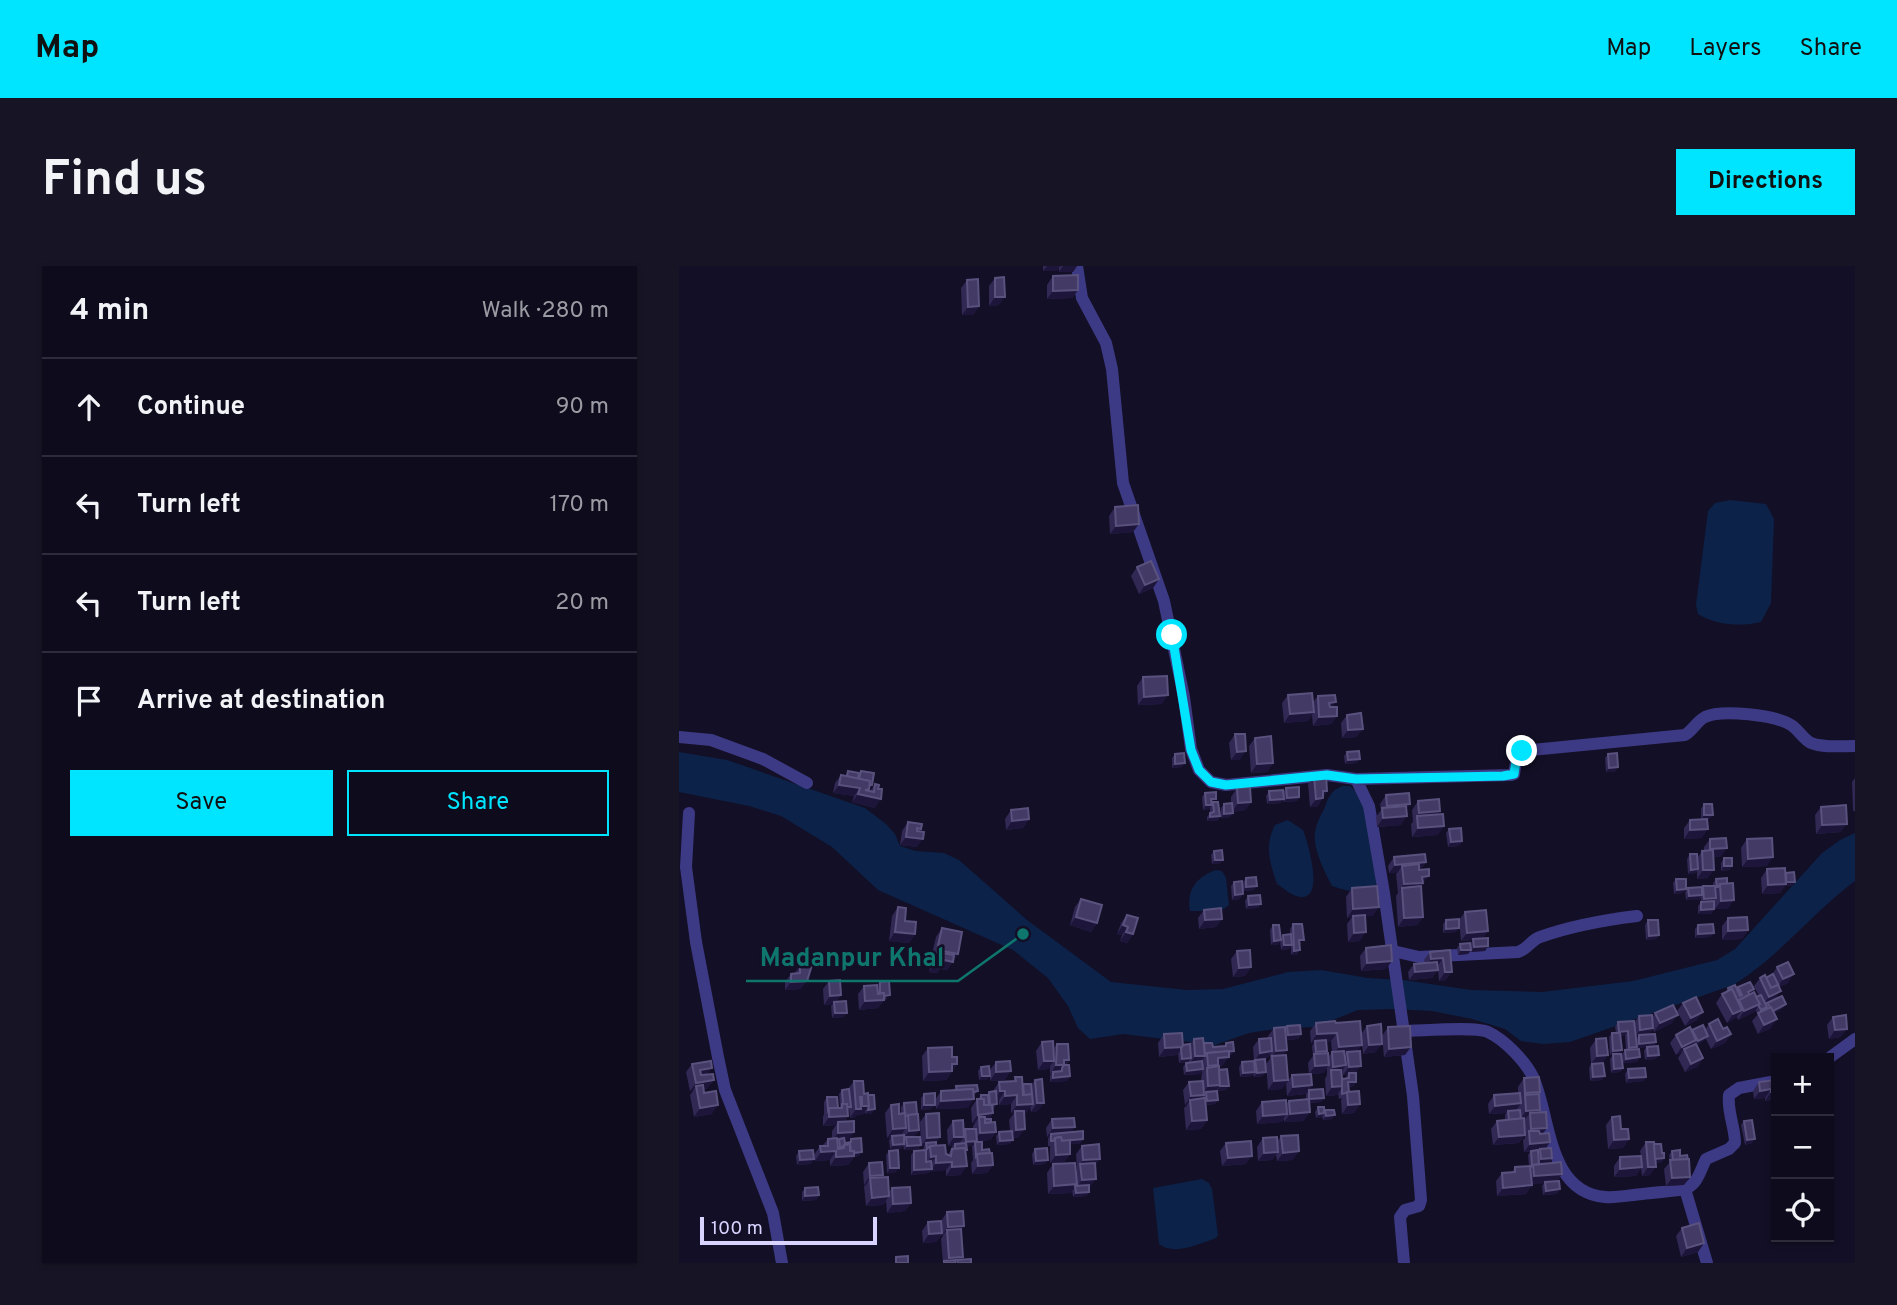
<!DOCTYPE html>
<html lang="en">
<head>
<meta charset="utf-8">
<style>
	body { margin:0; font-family:Overpass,sans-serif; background:#171425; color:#f1f3f6 }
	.controls { position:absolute; right:21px; bottom:21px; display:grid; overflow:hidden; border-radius:0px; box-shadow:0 2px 5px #0004 }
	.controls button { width:63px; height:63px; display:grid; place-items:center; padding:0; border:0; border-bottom:2px solid #2e2b3b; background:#0e0b1c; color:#f1f3f6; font:35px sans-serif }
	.scale { position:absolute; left:21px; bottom:18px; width:177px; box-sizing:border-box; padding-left:7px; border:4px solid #d9d4ff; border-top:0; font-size:19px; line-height:24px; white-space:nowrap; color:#d9d4ff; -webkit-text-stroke:5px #130f26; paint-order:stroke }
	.stop { position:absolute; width:21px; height:21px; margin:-16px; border:5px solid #00e5ff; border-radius:50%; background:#fff }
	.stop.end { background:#00e5ff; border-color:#fff; box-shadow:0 2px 7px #0008 }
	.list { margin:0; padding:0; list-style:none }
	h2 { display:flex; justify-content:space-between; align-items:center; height:91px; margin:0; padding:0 28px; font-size:30px }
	h2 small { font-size:23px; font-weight:400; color:#9b9ba3 }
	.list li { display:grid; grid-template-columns:46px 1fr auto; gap:21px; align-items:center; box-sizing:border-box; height:98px; padding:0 28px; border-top:2px solid #2e2b3b }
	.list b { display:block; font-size:26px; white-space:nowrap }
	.list em { font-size:23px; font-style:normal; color:#9b9ba3 }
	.actions { display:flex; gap:14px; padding:21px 28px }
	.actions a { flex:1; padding:16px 0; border:2px solid #00e5ff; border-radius:0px; text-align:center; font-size:24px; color:#00e5ff }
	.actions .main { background:#00e5ff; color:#111 }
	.icon { flex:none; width:38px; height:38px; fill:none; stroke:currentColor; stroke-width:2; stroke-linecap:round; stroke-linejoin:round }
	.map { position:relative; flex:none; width:1176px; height:997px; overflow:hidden; border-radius:0px }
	header { display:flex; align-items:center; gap:42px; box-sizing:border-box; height:98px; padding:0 35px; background:#00e5ff; color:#111 }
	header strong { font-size:33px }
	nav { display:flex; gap:38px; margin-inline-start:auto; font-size:24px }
	.intro { display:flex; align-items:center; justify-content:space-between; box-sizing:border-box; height:168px; padding:0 42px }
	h1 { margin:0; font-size:49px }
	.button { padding:18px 32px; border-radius:0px; background:#00e5ff; color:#111; font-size:24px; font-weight:700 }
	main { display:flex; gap:42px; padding:0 42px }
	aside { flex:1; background:#0e0b1c; border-radius:0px; box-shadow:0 2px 5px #0004 }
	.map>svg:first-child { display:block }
	.water { fill:#0c2248 }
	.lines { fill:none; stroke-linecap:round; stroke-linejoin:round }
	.minor { stroke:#3d3a85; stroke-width:12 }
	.wall { fill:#312854; fill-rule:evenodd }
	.shaded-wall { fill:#1d163a }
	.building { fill:#433a66; stroke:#5a527e; stroke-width:2 }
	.route { stroke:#00e5ff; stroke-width:9 }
	.leader { fill:none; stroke:#0f766e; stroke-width:2.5 }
	.callout-dot { fill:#0f766e; stroke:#130f26; stroke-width:2.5 }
	.callout-label { font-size:26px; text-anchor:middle; font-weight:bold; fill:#0f766e; stroke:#130f26; stroke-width:5; stroke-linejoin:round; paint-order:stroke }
</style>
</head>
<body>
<header>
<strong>Map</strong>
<nav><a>Map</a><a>Layers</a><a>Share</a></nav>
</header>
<div class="intro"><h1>Find us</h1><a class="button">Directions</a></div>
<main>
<aside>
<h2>4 min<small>Walk · 280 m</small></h2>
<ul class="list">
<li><svg class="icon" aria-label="ahead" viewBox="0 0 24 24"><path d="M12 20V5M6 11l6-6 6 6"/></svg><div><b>Continue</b></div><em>90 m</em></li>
<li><svg class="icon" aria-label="left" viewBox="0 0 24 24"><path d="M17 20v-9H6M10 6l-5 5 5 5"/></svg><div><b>Turn left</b></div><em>170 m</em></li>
<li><svg class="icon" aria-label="left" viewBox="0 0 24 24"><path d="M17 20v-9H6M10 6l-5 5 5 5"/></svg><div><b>Turn left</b></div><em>20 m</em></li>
<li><svg class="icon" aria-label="arrive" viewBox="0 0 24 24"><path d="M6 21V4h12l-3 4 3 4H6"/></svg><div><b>Arrive at destination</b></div></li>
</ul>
<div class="actions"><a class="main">Save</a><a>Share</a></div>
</aside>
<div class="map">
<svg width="1176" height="997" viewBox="0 0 1176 997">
	<rect width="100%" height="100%" fill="#130f26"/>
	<!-- water -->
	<g class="water">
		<path d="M1051,234l36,4 8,15 -3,84 -10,19c-20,5 -46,3 -63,-8l-2,-9 12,-94 7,-8z"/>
		<path d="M0,486l48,8 138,48 21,16 9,10 5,12 16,5 28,2 15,7 68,60 84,62 76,8 36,-1 65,-17 33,-2 47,8 35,2 68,10 71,2 91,-11 84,-21 18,-11 87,-96 18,-13 15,-7v48c-43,32 -76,76 -122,104l-163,57 -27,2 -22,-3 -16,-12 -33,-10 -40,-8 -39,-2 -35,1 -42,17 -33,1 -34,5 -34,12 -92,-11 -33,5 -12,-11 -10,-22 -20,-28 -35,-28 -135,-60 -46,-43 -51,-31 -32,-10 -70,-14z"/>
		<path d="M663,520h8l12,11 15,86c-11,14 -30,8 -45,3 -7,-14 -19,-36 -17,-53 1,-9 6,-18 10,-26 3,-10 7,-17 17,-21z"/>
		<path d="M609,554l15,10c4,10 25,76 -7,66 -6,-2 -13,-8 -19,-12 -7,-21 -13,-38 -2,-59z"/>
		<path d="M537,604l6,1 4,7 3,27 -8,6h-31c-4,-22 7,-34 26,-41z"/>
		<path d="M523,913l7,4 3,6 6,46 -2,3c-17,6 -42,18 -57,6l-6,-56z"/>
	</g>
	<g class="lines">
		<!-- minor -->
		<g class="minor">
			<path d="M398,0l5,32 24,45 6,26 11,114 41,118 20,96 7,52 8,21 12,12 15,3 101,-10 29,4"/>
			<path d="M0,471l32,3 52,19 44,24"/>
			<path d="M10,547l-3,54 10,75 22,115 7,33 48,123 9,50"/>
			<path d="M714,685l26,6 99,-5c10,-3 13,-12 22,-15 31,-11 64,-17 97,-21"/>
			<path d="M724,765c18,0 72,-5 85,1 17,8 37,29 45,45 18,40 14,115 72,120 12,1 25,-2 37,-3 14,-2 29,-2 43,-5"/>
			<path d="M1150,792l26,-19"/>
			<path d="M725,997l-4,-46 5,-7 14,-4 2,-6 -8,-104 -29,-203 -15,-87 -13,-27 155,-4 3,-1 3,-18 5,-5 163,-16c8,-5 12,-14 20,-18 17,-8 70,-2 86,8 7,4 13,15 20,18 12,5 31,3 44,3"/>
			<path d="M1028,997l-22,-74c13,-5 15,-18 21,-30l23,-10 6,-6c0,-16 -8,-31 -6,-48l10,-7 37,-7"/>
		</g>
	</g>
	<!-- wall -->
	<g class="wall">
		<path d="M364,0h34l-4,6h-14v-4l-2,3h-14z"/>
		<path d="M374,10l25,14 -6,8 -25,1v-14z"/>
		<path d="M316,12l4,27 -10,1v-20z"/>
		<path d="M288,14l12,26 -6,9h-11l-1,-27z"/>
		<path d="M436,241l18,25 -23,2 -1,-18z"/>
		<path d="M458,301l22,12 -6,9 -14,6 -8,-18z"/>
		<path d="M483,367l11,5 -3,4 -8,3 -3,-8z"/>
		<path d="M464,411l19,27 -24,1 -1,-19z"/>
		<path d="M609,429l25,7 5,-6 15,11 4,9 -6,8 -18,2 -1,-11 -4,6 -24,2 -2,-20z"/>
		<path d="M668,449l10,22 -15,1 -1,-15z"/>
		<path d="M556,468l5,26h-9l-2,-17z"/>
		<path d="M576,472l18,25 -6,9 -16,1 -2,-27z"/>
		<path d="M668,486l10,11 -12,1 -1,-8z"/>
		<path d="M496,488l7,13 -10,1v-10z"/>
		<path d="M929,488l7,18h-9l-1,-14z"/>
		<path d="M169,505l11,3 2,-3 11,14 -4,6h2l5,-7v24l-23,-6 2,-6 -21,-3 2,-10 6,-8 4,1z"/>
		<path d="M635,510l13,15 -10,16h-7l-2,-23z"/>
		<path d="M1176,512v33h-2l-1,-29z"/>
		<path d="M558,522l14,14 -6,8 -12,2 -3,5 -9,1v-10l3,-4 7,-1v-6z"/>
		<path d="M607,522l13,9 -2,4 -13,1 -1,-3 -2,4 -14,1 -1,-8 3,-5 14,1z"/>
		<path d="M526,527l9,9 6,14 -3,5h-10v-4l3,-4v-6l-1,2 -6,1 -1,-13z"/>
		<path d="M707,529l20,14 -5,16 -24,2 -1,-10 5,-7 -1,-6z"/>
		<path d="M739,535l21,13 -1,21 -26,2 -1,-13 2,-2 -1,-12z"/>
		<path d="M1025,538l6,15h-3l-5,19 -18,1v-11l6,-8 11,-1v-10z"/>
		<path d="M1142,541l20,25 -25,2 -1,-19z"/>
		<path d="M332,544l18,9 -6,9 -17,2 -1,-11z"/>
		<path d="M229,556l13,7 -1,2 -3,16 -17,-2 2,-14z"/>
		<path d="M770,563l13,12 -3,5 -11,1 -2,-14z"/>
		<path d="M1031,573l11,18h-8l-5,21 -11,1v-8l-2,2 -7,1 -1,-15 3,-5 8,3 4,-6h2v-4z"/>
		<path d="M1068,573l20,27 -25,1 -1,-19z"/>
		<path d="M535,585l6,13h-8l-1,-9z"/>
		<path d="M715,591l32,5 -6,8 3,15 -3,1 3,31 -6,8 -19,2 -2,-31 2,-3 -2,-19 2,-2 -9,1 -1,-7z"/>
		<path d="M1045,592l8,8 -3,4 -8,1v-8z"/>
		<path d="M1088,603l19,4 6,13h-7l-5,7 -18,1 -1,-16z"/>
		<path d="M567,612l8,12 -11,1v-9z"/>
		<path d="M1048,612l1,31h-13v-9l-1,9 -3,5h-13v-8l3,-4v-4l-2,2h-13l-1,-8 3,-4h14l1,-2h10v-3l3,-4z"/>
		<path d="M997,613l7,14 -9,1 -1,-11z"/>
		<path d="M555,616l6,17 -8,1 -1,-14z"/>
		<path d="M673,622l21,28h-8l-5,25 -12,1 -1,-18 5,-7 -5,1 -1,-21z"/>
		<path d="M569,630l13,8 -3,4 -12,1 -1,-8z"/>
		<path d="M402,633l16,24 -6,9 -21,-7 5,-18z"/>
		<path d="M219,641l7,14 10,13 -6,9 -20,-2 3,-25z"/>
		<path d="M525,644l18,9 -6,8 -17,2 -1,-11z"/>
		<path d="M786,646l23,19 -6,8 6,7 -3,5 -14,1v-2l-3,4 -10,1 -1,-7 3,-4h10l3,-4 -12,1 -2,-21z"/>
		<path d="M448,649l6,19 -6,9 -7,-2 2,-6 -5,-1 4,-11z"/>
		<path d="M1049,652l20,12 -6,9 -20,1v-14z"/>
		<path d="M767,654l10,12 -13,1v-9z"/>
		<path d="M969,654l11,15 -3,4 -10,1 -1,-15z"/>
		<path d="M614,658l8,20h-2l-2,11h-6v-9l-2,3 -8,1 -1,-9 -2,4h-7l-1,-15 3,-5 8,14 2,-4 7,-1v-5z"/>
		<path d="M1019,659l13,12 -16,1v-9z"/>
		<path d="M263,662l16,26 -11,16 -7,-1 -3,4 -8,-1 3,-13 -1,-1 5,-21z"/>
		<path d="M687,682l20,21 -25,2 -1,-15z"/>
		<path d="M771,684l-4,30 -7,1 -1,-11 -6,8 -23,2 -1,-8 6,-8 11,-1 -1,-3 6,-8z"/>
		<path d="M558,685l14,16 -6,9 -12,1 -2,-18z"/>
		<path d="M121,700l1,23 -16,1v-8l6,-8h3z"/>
		<path d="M1098,701l11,16 -9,4 -4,12 8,9 -9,5 -3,15 -13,6 -6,-13 6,-7 -3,-4 -1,2 -16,8 -1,-3 -10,6 -11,-20 6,-9 3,-1 3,-5 9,1 1,-2 18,10 3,-1 -5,-10 6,-8h6l6,-3z"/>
		<path d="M150,715l12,14 -5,7 8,15 -12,1 -1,-12 2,-2 -9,1 -1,-16z"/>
		<path d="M201,716l7,17 -3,1 -6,8 -19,2 -1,-16 6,-8 13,-1z"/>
		<path d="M1004,737l14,17 -12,6 -8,-15z"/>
		<path d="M976,747l17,10 -18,9 -1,-3 -4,5 7,8 -2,4 2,13 -11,1 -1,-9 2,-4 -10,1 4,9 -3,5 -14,1 -1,-9 3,-4h1l-1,-15 -5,1 2,14 -3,4 4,14 -3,4 -9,1 -1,-14 3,-4h-3l-1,-18 3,-4h4l-1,-6 3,-5 16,1 5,-7 13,2z"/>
		<path d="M1154,751l8,20 -12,2 -2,-14z"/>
		<path d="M637,757h20l21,28 -1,22v9l-3,4 -4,1v5l11,12 -6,9 -12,1 -1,-14 1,-2 -3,1 -1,-6 -1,2 -11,1 -1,-17 2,-4v-7l-4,5 -12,1 1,11 -6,9 -19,2 -1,-12 6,-9 17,-1 -1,-11 5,-7 -1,-10 2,-3h-3l-1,-12zM652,775l1,11 -4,6 -3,-5 1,-11zM663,804l1,5h4l-1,3 -4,1z"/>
		<path d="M1030,758l14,5 8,5 -6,9 -14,6 -5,-10 -9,6 6,13 -6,9 -12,5 -7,-14 4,-6 -6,3 -6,-12 6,-8 16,-4 13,-1z"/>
		<path d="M608,760l14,8 -3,5 -12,1 1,10 -4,5 5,25 -6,9 -14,1 -2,-26 4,-5v-4l-5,5 -2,16 -9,1 -1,-3 -1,2 -12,1 -1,-10 3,-5 12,-1 -1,-14 6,-8 9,-1v-2l6,-8 11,1z"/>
		<path d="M688,760l9,26 -13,2 -2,-20z"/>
		<path d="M709,761l17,28 -21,2 -2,-21z"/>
		<path d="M485,768l19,11 7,-1 4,-5 19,8 11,-1 2,-3 8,8 -3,4h-2l-6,10 -6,2 9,23 -9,1v-1l-1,1 2,9 -3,4 -10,1 2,15 -6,9 -15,1 -2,-22 3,-3h-2l-2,-15 6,-8 12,-1 1,-10 -2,3 -16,1 -1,-8 3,-4h3v-2l-1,1 -9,1 -1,-10 -1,2 -18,2 -1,-14z"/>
		<path d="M917,773l6,41 -12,1 -1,-13 2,-4 -1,-16z"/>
		<path d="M363,776l11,7 4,-5 12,16 -3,5 4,11 -3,5 -17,1v-6l1,-2h-1v-8l-2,3 -10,1 -2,-19z"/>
		<path d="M249,782l24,9 5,7 -11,16 -23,1 -1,-25z"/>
		<path d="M317,796l9,18 -15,1v-11z"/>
		<path d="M13,798l16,10v14l-4,1 8,25 -18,3 -4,-22 3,-4h-3l-4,-19z"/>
		<path d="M302,801l6,13h-8l-1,-9z"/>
		<path d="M949,803l18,8 -3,4 -17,2 -1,-9z"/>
		<path d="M336,811l8,7 8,1 4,-5 3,31 -7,1 -1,-5 -3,5 -3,1 -5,24 -6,1 -3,6 -13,1 -1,-9 3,-4 11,-1 -1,-11 5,-7h-3v-9l-12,1v-5h-3l-2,9h-1v4l-4,6 7,13 -6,8 -13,1 -1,1 6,8 11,15 -6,8 -15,1 -1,-11 2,-3 -1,-13 1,-2 -6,1 -6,29 -15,1v-6l-16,1 -1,2 -18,2v-20l3,-4 9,-1 1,-4h-3l-1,-24 6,-8 14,23 -4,6v3l12,9 5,-10 -5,1 -1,-16 6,-9 11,10 1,-2h8v-3l2,-3h-3l-1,-15 6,-9h1l3,-4h6l2,-3 4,-1 6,-9 14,-1z"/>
		<path d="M845,812l15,16v18l4,22 7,8 -5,7 7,9 -3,4 -10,1v1l23,10 -5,7 3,8 -3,5 -14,1 -1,-9 2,-3 -12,1 -6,10 -29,2 -1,-15 6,-8 10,-1 3,-5 14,-1 -1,-11 2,-3h-6l-1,-12 2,-2v-3l-6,8 -26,2 -2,-16 6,-8 8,-1v-5l1,-2 -17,1 -1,-10 6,-9 24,-2v-6z"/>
		<path d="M175,815l10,13 8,20h-7v-2l-2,2 -6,1 -2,2 -5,1 -1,-9 -1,2v5l-4,6 5,18h-4v3h3l3,-4 8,17 -5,1 -6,8 -18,1v-6l-15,1 -1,-6 6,-9h2l6,-7 4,-1v-7l4,-6 -13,1v-9l1,-3v-12l3,-5 11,11h2l-1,-14 3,-4 6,-1z"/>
		<path d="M1080,816l17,4v7l-5,7 -6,1v-3l-11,1 -1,-8z"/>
		<path d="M277,820l22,5 -5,5 -5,12 -32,1 -1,-9 6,-9h12z"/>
		<path d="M630,824l15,8 -3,4 -12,1 -5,18 -20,1v-3l-3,3 -24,2 -1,-13 6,-9 24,2 3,-3 17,-2v-5z"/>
		<path d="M245,828l8,15 -11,1v-12z"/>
		<path d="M225,837l13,11 2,16 -5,7 7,8 -3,4 -14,1 -1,-5 -2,4h-11l-1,-9 2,-2h-4l-2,-25 6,-8 8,9h2v-7z"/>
		<path d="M639,841l6,5 1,-2 7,9 -9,1 -1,-4 -1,2h-5l-1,-6z"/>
		<path d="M933,851l17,22 -6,9 -15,1 -2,-24z"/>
		<path d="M373,853l23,8 -4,5 12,7 -3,5h-10v10l-6,8 -14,1v-17h-2v-7l1,-2h-2l-1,-9z"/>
		<path d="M1065,855l8,22 -7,2 -4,-20z"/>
		<path d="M602,870l12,24 -16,1 -1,-6 -4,5 -14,1 -1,-14 6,-9 14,4z"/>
		<path d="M967,876l8,2 8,9 2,5 -3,5h-5l-6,12 -8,1 -1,-8 -5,8 -22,1v-11l6,-9 21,-1 -1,-5z"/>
		<path d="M547,877l20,21 -24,2 -2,-15z"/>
		<path d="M403,880l13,20 -5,21 -1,1v4l-3,4 -13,1 -1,-7 -1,3 -23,1 -1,-21 6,-9 23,7 1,-2 -1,-15z"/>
		<path d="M356,883l10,15 -12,1 -1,-11z"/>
		<path d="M120,885l12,13 -14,1 -1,-9z"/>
		<path d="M210,885l7,21 -9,1 -1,-18z"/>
		<path d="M993,885l12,34 -18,1 -2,-17 6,-7 -1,-7z"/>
		<path d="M190,897l14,12 -2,2 8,15 3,-4 19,15 -6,8 -18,2 -1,-12 -3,4 -17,1 -2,-20 2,-1h-2l-1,-13z"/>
		<path d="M126,922l14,7 -3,5 -14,1v-9z"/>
		<path d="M268,946l14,17 2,28 -2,2 10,4h-28l-2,-24 2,-4h-1v-1l-6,8 -13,1 -1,-12 6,-9 13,-1z"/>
		<path d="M1003,962l22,15 -6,9 -17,5 -5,-21z"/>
	</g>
	<!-- shaded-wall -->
	<g class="shaded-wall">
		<path d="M368,0h13l-3,5h-14z"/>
		<path d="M384,0h14l-4,6h-14z"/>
		<path d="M399,24l-6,8 -25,1 6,-8z"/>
		<path d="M316,31h10l-6,8 -10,1z"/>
		<path d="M300,40l-6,9h-11l6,-8z"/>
		<path d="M460,258l-6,8 -23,2 6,-8z"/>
		<path d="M480,313l-6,9 -14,6 6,-9z"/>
		<path d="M494,372l-3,4 -8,3 3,-4z"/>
		<path d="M489,429l-6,9 -24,1 6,-8z"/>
		<path d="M657,436l-6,9 -1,-8z"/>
		<path d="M635,446l-6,9 -24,2 6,-9z"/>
		<path d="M658,450l-6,8 -18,2 6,-9z"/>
		<path d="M684,463l-6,8 -15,1 6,-8z"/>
		<path d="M567,485l-6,9h-9l6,-8z"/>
		<path d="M681,493l-3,4 -12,1 3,-4z"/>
		<path d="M506,497l-3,4 -10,1 3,-4z"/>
		<path d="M594,497l-6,9 -16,1 6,-9z"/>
		<path d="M939,501l-3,5h-9l3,-4z"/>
		<path d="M160,519l21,3 -6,8 -21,-3z"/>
		<path d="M190,523l-4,6 16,4 -6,9 -23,-6 6,-8z"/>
		<path d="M644,525h4l-10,16h-7z"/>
		<path d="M620,531l-2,4 -13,1 3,-4z"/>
		<path d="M605,533l-3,4 -14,1 3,-4z"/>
		<path d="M572,536l-6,8 -13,2 6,-9z"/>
		<path d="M731,538l-6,9 -22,-1 5,-6z"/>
		<path d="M527,539h6l-3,4 -6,1z"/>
		<path d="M761,545l-6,9 -17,-4 -4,6 6,-9z"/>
		<path d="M554,547l-3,4 -9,1 3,-4z"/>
		<path d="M1025,549h9l-3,4 -9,1z"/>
		<path d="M541,550l-3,5h-10l3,-4z"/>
		<path d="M728,550l-6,9 -24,2 6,-9z"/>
		<path d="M350,553l-6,9 -17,2 6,-9z"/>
		<path d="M1168,558l-6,8 -25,2 6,-9z"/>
		<path d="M765,560l-6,9 -26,2 6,-9z"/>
		<path d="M1029,563l-6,9 -18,1 6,-9z"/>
		<path d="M227,571l17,2 -6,8 -17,-2z"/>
		<path d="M783,575l-3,5 -11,1 3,-5z"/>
		<path d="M1048,582l-6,9 -17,1 6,-9z"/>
		<path d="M1094,591l-6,9 -25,1 6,-8z"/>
		<path d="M536,594h8l-3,4h-8z"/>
		<path d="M747,596l-6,8 -18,-4 -4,6 -9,1 6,-8z"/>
		<path d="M1045,600h8l-3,4 -8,1z"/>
		<path d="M1019,603l-3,4 -7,1 3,-4z"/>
		<path d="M1024,604h11l-6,8 -11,1z"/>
		<path d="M750,610l-12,15 -15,-3 -4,5 6,-9 18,-7z"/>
		<path d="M1106,616h10l-3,4h-7l-5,7 -18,1 6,-9z"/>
		<path d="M578,620l-3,4 -11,1 3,-4z"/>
		<path d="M1007,623l-3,4 -9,1 3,-4z"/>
		<path d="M564,628l-3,5 -8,1 3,-5z"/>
		<path d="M1023,629l-3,5h-13l3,-4z"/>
		<path d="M1037,632l-3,4 -12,1 3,-4z"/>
		<path d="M1055,634l-6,9h-13l6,-8z"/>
		<path d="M582,638l-3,4 -12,1 3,-4z"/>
		<path d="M700,641l-6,9 -26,2 6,-9z"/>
		<path d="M1035,643l-3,5h-13l3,-4z"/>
		<path d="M397,651l21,6 -6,9 -21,-7z"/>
		<path d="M744,651l-6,8 -19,2 6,-9z"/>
		<path d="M543,653l-6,8 -17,2 6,-9z"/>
		<path d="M444,659l5,2 -6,8 -5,-1z"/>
		<path d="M780,662l-3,4 -13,1 3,-4z"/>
		<path d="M1069,664l-6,9 -20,1 6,-9z"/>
		<path d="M809,665l-6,8 -21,2 6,-8z"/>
		<path d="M216,666l20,2 -6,9 -20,-2z"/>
		<path d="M447,666l7,2 -6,9 -7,-2z"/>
		<path d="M687,666l-6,9 -12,1 6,-9z"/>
		<path d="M1035,667l-3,4 -16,1 3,-4z"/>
		<path d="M980,669l-3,4 -10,1 3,-4z"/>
		<path d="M602,674l-3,5h-7l3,-4z"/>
		<path d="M605,679h8l-3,4 -8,1z"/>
		<path d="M809,680l-3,5 -14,1 3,-5z"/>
		<path d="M258,684l21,4 -11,16 -7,-1 -3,4 -8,-1 6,-9 2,-11 -5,7 -1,-1z"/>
		<path d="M621,684l-3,5h-6l3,-4z"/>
		<path d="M782,684h10l-3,4 -10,1z"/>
		<path d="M764,692l-6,9 -12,1 6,-9z"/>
		<path d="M713,695l-6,8 -25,2 6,-8z"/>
		<path d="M572,701l-6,9 -12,1 6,-9z"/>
		<path d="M759,704l-6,8 -23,2 6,-8z"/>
		<path d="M766,706h7l-6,8 -7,1z"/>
		<path d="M1115,708l-6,9 -11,5 6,-9z"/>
		<path d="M128,715l-6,8 -16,1 6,-8z"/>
		<path d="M1102,725l-6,8 -12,6 6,-8z"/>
		<path d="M162,729l-6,9 -1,-2 -1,2 -9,1 6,-9z"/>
		<path d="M205,734l-6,8 -19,2 6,-9z"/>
		<path d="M1081,738l-6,8 -16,8 6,-9z"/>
		<path d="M1107,738l-3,4 -14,7 3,-4z"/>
		<path d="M1063,744l-6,8 -9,5 6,-9z"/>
		<path d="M1024,746l-6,8 -12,6 6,-8z"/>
		<path d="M156,747h12l-3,4 -12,1z"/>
		<path d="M999,749l-6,8 -18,9 6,-9z"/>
		<path d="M1098,753l-6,9 -13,6 6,-9z"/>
		<path d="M974,762l-6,9 -8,-2 -2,3h-3l6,-8z"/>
		<path d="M1168,763l-6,8 -12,2 6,-9z"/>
		<path d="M949,765l-3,4 -9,1 3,-4z"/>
		<path d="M658,767l-6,8 -20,2 6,-9z"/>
		<path d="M622,768l-3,5 -13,1 3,-5z"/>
		<path d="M1052,768l-6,9 -14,6 6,-8z"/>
		<path d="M1029,770l-3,4 -10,6 3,-5z"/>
		<path d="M1017,774l-6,8 -6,1 -2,3 -6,3 6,-8z"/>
		<path d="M977,776l-3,5 -17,1 -2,3 -8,1 3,-4 8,-1 2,-3z"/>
		<path d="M703,778l-6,8 -13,2 6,-9z"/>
		<path d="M683,779l-6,8 -9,-1 -2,2 -12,1 6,-8z"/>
		<path d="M504,781l-6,8 -18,2 6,-9z"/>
		<path d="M732,781l-6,8 -21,2 5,-8z"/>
		<path d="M608,784l-6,8 -9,-2 4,-5z"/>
		<path d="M943,784l-3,5h-9l3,-4z"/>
		<path d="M547,785h8l-3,4h-5l3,2 -6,8 -5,1 -6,7 -5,-5 -5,6 6,-8z"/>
		<path d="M593,785l-6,9 -12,1 6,-8z"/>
		<path d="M648,785l-3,4 -11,1 3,-4z"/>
		<path d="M527,789l-7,9 -10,1 6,-9z"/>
		<path d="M929,789l-6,9h-11l6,-8z"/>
		<path d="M980,789l-3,4 -11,1 3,-4z"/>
		<path d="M961,791l-3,5 -14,1 3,-4z"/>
		<path d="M512,792l-3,4 -9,1 3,-4z"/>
		<path d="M1024,792l-6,9 -12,5 6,-8z"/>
		<path d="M385,794h5l-11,13 -5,-1 -3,2 6,-9z"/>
		<path d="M365,795h10l-6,8 -10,1z"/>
		<path d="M273,798h5l-11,16 -23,1 6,-9z"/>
		<path d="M650,799l-6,8 -14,1 6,-8z"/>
		<path d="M667,799l-6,9 -9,-4 2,-3z"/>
		<path d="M682,800l-6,8 -6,-1 -2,2h-4l6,-8z"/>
		<path d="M33,802l-6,8 -12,2 6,-8z"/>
		<path d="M944,802l-3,4 -9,1 3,-4z"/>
		<path d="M524,803l-3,5 -16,1 3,-4z"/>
		<path d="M332,805l-6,9 -15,1 6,-9z"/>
		<path d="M576,806l-3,4 -12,1 3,-4z"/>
		<path d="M587,806l-3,4 -9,1 3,-4z"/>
		<path d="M303,810h8l-3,4h-8z"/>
		<path d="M391,810l-3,5 -17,1 3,-4z"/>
		<path d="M926,810l-3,4 -12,1 3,-4z"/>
		<path d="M967,811l-3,4 -17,2 3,-5z"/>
		<path d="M35,814l-6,8 -11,2 -1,-4 -3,5h-3l6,-8z"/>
		<path d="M609,814l-6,9 -14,1 6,-9z"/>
		<path d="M669,816h8l-3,4 -8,1z"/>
		<path d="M541,819l-6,9 -8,-2 -2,3h-2l6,-9z"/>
		<path d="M633,819l-6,9 -19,2 6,-9z"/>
		<path d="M541,820h9l-3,4 -9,1z"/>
		<path d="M664,820l-6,9 -11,1 6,-9z"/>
		<path d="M1092,823l-6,9 -11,1 6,-8z"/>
		<path d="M321,825h5l-6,9h-5z"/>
		<path d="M1092,826h5l-5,8 -6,1z"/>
		<path d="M338,829l-6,9 -12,1 6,-9z"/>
		<path d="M525,829l-6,9 -8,-4 -3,5h-2l6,-9z"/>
		<path d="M645,832l-3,4 -15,1 3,-4z"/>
		<path d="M295,833l-6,9 -32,1 5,-8z"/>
		<path d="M539,834l-3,4 -11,1 3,-4z"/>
		<path d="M358,837h7l-6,8 -7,1z"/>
		<path d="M842,837l-6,9 -7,-1 -2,2 -17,1 6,-8z"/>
		<path d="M354,838l-6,8 -12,1v-2l-1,2h-3l6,-8z"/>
		<path d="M681,838l-6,9 -12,1 6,-9z"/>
		<path d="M39,839l-6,9 -18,3 6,-9z"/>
		<path d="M245,839h11l-3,4 -11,1z"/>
		<path d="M183,840h7l-6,8 -6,1 -2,2 -5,1 6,-9h4z"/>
		<path d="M196,843l-3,5h-7l3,-4z"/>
		<path d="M861,844l-5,8 -5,-5 -5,6 -5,1 6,-9z"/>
		<path d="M631,846l-6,9 -20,1 6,-8z"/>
		<path d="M314,847l-6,9 -8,-5 -4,6h-3l6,-8z"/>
		<path d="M645,847l-3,5h-5l3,-4z"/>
		<path d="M608,848l-6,8 -24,2 6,-8z"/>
		<path d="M656,849l-3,4 -9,1 3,-4z"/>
		<path d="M169,850l-6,8 -4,-2 -2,3 -13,1 6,-9z"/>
		<path d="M528,854l-6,9 -15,1 6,-9z"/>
		<path d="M396,861l-6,8 -18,-1 -2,3h-2l6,-9z"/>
		<path d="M227,862l-6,9 -8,-1 -1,2h-4l6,-9z"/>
		<path d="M868,862l-6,8 -12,-5 -4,7 6,-9z"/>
		<path d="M346,863l-6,8 -9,1 6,-8z"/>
		<path d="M240,864l-6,9 -7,-2 -3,2 6,-8z"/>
		<path d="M175,866l-5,8 -10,1v-2l-2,2h-5l6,-8z"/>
		<path d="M317,866l-6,8 -16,1 6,-8z"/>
		<path d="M846,869l-6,8 -26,2 6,-8z"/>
		<path d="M261,871l-6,8 -8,-2 -2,3h-3l6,-8z"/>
		<path d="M275,871h10l-6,8 -3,-1 -2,1 -5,1z"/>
		<path d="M404,873l-3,5 -24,1 -1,-4z"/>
		<path d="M950,873l-6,9 -15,1 6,-9z"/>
		<path d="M1076,873l-3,4 -7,2 2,-5z"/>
		<path d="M334,874l-3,4 -13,1 3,-4z"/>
		<path d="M298,875l-3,4 -11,1 3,-4z"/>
		<path d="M871,876l-6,9 -4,-2 -1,2 -15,1 6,-8z"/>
		<path d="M225,878l-3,5h-11l3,-4z"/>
		<path d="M242,879l-3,4 -14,1 3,-4z"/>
		<path d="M157,885l-6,9 -15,1 6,-9z"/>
		<path d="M620,885l-6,9 -16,1 6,-8z"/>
		<path d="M183,886l-3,4 -5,1 -6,8 -18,1 6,-9 15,-4z"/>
		<path d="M599,886l-6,8 -14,1 6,-8z"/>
		<path d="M391,888l-6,8 -14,1 6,-8z"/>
		<path d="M257,890l-6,9h-5l6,-8z"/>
		<path d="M573,890l-6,8 -24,2 6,-8z"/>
		<path d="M873,892l-3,4 -11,1 3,-4z"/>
		<path d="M985,892l-3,5h-9l3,-4z"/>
		<path d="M135,893l-3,5 -14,1 3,-5z"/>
		<path d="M421,893l-6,9 -14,-4 -3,5 6,-9z"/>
		<path d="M369,894l-3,4 -12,1 3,-4z"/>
		<path d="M273,896l-6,8 -16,2 6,-9z"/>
		<path d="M314,899l-6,8 -15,1 6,-8z"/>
		<path d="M288,900l-6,9 -15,1 6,-9z"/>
		<path d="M963,901l-6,9 -22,1 6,-8z"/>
		<path d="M969,901h8l-6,8 -8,1z"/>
		<path d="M211,902h9l-3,4 -9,1z"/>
		<path d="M253,903l-3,4 -18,2 3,-5z"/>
		<path d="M883,908l-6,8 -28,3 6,-9z"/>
		<path d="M204,909l-6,9 -7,-6 -4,7h-2l6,-9z"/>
		<path d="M1011,911l-6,8 -18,1 6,-8z"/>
		<path d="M417,913l-6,8 -14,1 6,-8z"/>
		<path d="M398,918l-6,9 -23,1 6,-8z"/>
		<path d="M853,919l-6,9 -29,2 6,-8z"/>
		<path d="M881,923l-3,5 -14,1 3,-4z"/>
		<path d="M410,926l-3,4 -13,1 3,-4z"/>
		<path d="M140,929l-3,5 -14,1 3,-5z"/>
		<path d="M210,930l-6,9 -17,1 6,-8z"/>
		<path d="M232,937l-6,8 -18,2 6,-9z"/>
		<path d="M285,960l-6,8 -11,-4 -4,5h-1l6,-8z"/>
		<path d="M263,967l-6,9 -13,1 6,-9z"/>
		<path d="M1025,977l-6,9 -17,5 6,-9z"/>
		<path d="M284,991l-4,6 -2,-3 -2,3h-10l4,-5z"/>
	</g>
	<!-- building -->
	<g class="building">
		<path d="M399,9v15l-25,1v-15z"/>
		<path d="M325,11l1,20h-10v-19z"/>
		<path d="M299,13l1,27 -11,1 -1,-27z"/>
		<path d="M459,239l1,19 -23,2 -1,-19z"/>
		<path d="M472,295l8,18 -14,6 -8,-18z"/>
		<path d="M490,364l4,8 -8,3 -3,-8z"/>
		<path d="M488,410l1,19 -24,2 -1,-20z"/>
		<path d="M633,427l2,19 -24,2 -2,-19z"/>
		<path d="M656,429l1,7 -7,1 1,4h7v9l-18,1 -1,-21z"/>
		<path d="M682,447l2,16 -15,1 -1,-15z"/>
		<path d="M556,468h10l1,17 -9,1z"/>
		<path d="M592,470l2,27 -16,1 -2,-26z"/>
		<path d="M680,485l1,8 -12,1 -1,-8z"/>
		<path d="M505,487l1,10 -10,1v-10z"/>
		<path d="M938,487l1,14 -9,1 -1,-14z"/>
		<path d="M169,505l11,2 -1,6 -11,-3z"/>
		<path d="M182,505l13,2 -2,12h-3l1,-4 -11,-2z"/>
		<path d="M162,509l29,6 -1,8 -4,1 9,2 1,-8 4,1 -1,4h4l-1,10 -23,-5 2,-6 -21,-3z"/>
		<path d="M647,509l1,16h-4v7l-7,1 -2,-23z"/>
		<path d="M571,521l1,15 -13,1 -1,-15z"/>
		<path d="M620,521v10l-12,1 -1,-10z"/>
		<path d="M604,524l1,9 -14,1 -1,-9z"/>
		<path d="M537,526v7h-5l1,6h-6l-1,-12z"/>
		<path d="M730,527l1,11 -23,2 -1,-11z"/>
		<path d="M760,533l1,12 -21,2 -1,-12z"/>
		<path d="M534,536h5l2,14 -10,1v-4l4,-1z"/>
		<path d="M553,537l1,10 -9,1v-10z"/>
		<path d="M1025,538h8l1,11h-9z"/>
		<path d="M1167,539l1,19 -25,1 -1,-18z"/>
		<path d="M727,540l1,10 -24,2 -1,-10z"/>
		<path d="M349,542l1,11 -17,2 -1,-11z"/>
		<path d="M764,548l1,12 -26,2 -1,-12z"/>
		<path d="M1028,553l1,10 -18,1v-10z"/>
		<path d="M229,556l14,2 -1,5 -4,-1v3l7,1 -1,7 -17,-2z"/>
		<path d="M782,562l1,13 -11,1 -2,-13z"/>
		<path d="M1047,572l1,10 -17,1v-10z"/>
		<path d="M1093,572l1,19 -25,2 -1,-20z"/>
		<path d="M543,584l1,10h-8l-1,-9z"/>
		<path d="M1034,584l1,20h-11l-1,-19z"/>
		<path d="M746,588l1,8 -31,3 -1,-8z"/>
		<path d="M1011,588h7l1,15 -7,1z"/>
		<rect x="1045" y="592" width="8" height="8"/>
		<path d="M740,598v6l10,-1v7l-7,1 1,6 -19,1 -2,-18z"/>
		<path d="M1106,602l1,16 -18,1 -1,-16z"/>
		<path d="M1115,606l1,10h-9v-9z"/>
		<path d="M577,611l1,9 -11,1v-9z"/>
		<path d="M1048,612v6h-7l-2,3h-1l-1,-8z"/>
		<path d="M997,613h10v10l-9,1z"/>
		<path d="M563,615l1,13 -8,1 -1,-13z"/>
		<path d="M1054,617l1,17 -13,1 -1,-17z"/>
		<path d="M698,620l2,21 -26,2 -1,-21z"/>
		<path d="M742,620l2,31 -19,1 -2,-30z"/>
		<path d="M1024,620h12l1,12 -12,1z"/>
		<path d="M1023,621v8l-13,1 -1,-8z"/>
		<path d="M581,629l1,9 -12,1 -1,-9z"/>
		<path d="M402,633l21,6 -5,18 -21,-6z"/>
		<path d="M1035,635v8l-13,1v-8z"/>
		<path d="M219,641l8,1 -1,13 11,1 -1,12 -20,-2z"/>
		<path d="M542,642l1,11 -17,1 -1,-10z"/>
		<path d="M807,644l2,21 -21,2 -2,-21z"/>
		<path d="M448,649l11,3 -5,16 -7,-2 2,-5 -5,-2z"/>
		<path d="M686,649l1,17 -12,1 -1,-17z"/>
		<path d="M1068,651l1,13 -20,1v-13z"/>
		<path d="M780,653v9l-13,1v-9z"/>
		<path d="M969,654h10l1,15 -10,1z"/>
		<path d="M614,658h9l2,16h-5l1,10 -6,1z"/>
		<path d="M1034,658l1,9 -16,1v-9z"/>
		<path d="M594,659h6l2,15 -7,1z"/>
		<path d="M263,662l20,4 -4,22 -21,-4z"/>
		<path d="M612,668l1,11h-8l-1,-10z"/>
		<path d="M809,672v8l-14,1 -1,-8z"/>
		<path d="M791,677l1,7h-10l-1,-6z"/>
		<path d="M712,679l1,16 -25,2 -1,-15z"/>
		<path d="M571,684l1,17 -12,1 -2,-17z"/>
		<path d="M771,684l2,22h-7l-2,-14 -12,1 -1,-7z"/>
		<path d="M258,686l17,3 -1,7 -9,-2 -1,4 -8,-1z"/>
		<path d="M758,696l1,8 -23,2 -1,-8z"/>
		<path d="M1109,696l6,12 -11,5 -6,-12z"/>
		<path d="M133,699l-5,16 -16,1v-8l9,-1v-7z"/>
		<path d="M1094,708l6,12 -1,-1 -7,3 -5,-10z"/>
		<path d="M1086,709l6,13 7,-3 3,6 -12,6 -9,-19z"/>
		<path d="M161,714l1,15 -11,1 -1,-15z"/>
		<path d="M210,715l1,14 -6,1v-3h-4v-11z"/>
		<path d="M1071,716l4,7 -6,3 2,3 -12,7 -6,-13 -3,2 -1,-3 7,-3 5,11 2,-1 -4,-8z"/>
		<path d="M198,719l1,9 6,-1v7l-19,1 -1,-15z"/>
		<path d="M1053,723l10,21 -9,4 -11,-20z"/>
		<path d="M1075,726l6,12 -16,7 -5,-11z"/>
		<path d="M1082,729l6,12 -6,3 -3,-5 2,-1 -4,-7z"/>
		<path d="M1103,730l4,8 -13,7 -6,-8z"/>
		<path d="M1017,731l7,15 -12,6 -8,-15z"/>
		<path d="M167,735l1,12h-12l-1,-11z"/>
		<path d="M994,739l5,10 -18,8 -5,-10z"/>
		<path d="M1092,741l6,12 -13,6 -6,-12z"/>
		<path d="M973,749l1,13 -13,2 -1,-14z"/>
		<path d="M1167,749l1,14 -12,1 -2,-13z"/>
		<path d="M1039,753l5,10 4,-2 4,7 -14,7 -8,-17z"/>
		<path d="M656,755l1,2 24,-2 2,24 -23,2 -2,-14 -20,1 -1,-11z"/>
		<path d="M955,755l3,26 -8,1 -1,-17 -9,1 -1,-10z"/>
		<path d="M702,758l1,20 -13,1 -2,-19z"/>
		<path d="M621,759l1,9 -13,1 -1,-9z"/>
		<path d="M1024,759l5,11 -10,5 -6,-11z"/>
		<path d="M731,760l1,21 -22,2 -1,-22z"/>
		<path d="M606,761l2,23 -11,1 -2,-23z"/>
		<path d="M1011,761l6,13 -14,7 -6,-12z"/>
		<path d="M503,767l1,14 -18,1 -1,-14z"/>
		<path d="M933,767h8l2,17 -9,1z"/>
		<path d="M976,768l1,8 -17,2v-9z"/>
		<path d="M524,772l2,18h-10l-1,-17z"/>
		<path d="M592,772l1,13 -12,2 -1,-14z"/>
		<path d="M927,772l2,17 -11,1 -1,-17z"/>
		<path d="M647,774l1,11 -11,1 -1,-11z"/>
		<path d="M374,775l1,20h-10l-2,-19z"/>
		<path d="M554,776l1,9 -27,2 -2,2 -1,-12h8l1,4 13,-1v-3z"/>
		<path d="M378,778h11l1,16h-5v5h-8z"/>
		<path d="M511,778l1,14 -9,1 -1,-10 2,-4z"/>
		<path d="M1017,778l7,14 -12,6 -7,-15z"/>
		<path d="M979,780l1,9 -11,1 -1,-9z"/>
		<path d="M273,781v10h5v7h-5v7l-23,1 -1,-24z"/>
		<path d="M960,783l1,8 -14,2 -1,-9z"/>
		<path d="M550,785v6l-11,1v7l-10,1 -1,-13z"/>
		<path d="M665,785l2,14 -13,2 -1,-15z"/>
		<path d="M681,785l1,15 -12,1 -2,-15z"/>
		<path d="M649,787l1,12 -14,1 -1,-12z"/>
		<path d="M934,788h8l2,14 -9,1z"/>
		<path d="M607,789l2,25 -14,1 -2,-25z"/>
		<path d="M586,793l1,13 -9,1 -2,-13z"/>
		<path d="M32,795l1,7 -12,2 1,5 12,-1 1,6 -18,3 -4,-19z"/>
		<path d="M331,795l1,10 -15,1v-10z"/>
		<path d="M523,795l1,8 -16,2 -1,-8z"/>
		<path d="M575,795l1,11 -12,1 -1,-11z"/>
		<path d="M924,797l2,13 -12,1 -1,-13z"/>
		<path d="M385,799h5l1,11 -17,2v-6l9,-1v-3z"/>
		<path d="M310,800l1,10h-8l-1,-9z"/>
		<path d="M540,800l1,19 -12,1 -1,-18z"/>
		<path d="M966,802l1,9 -17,1 -1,-9z"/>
		<path d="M548,803l2,17h-9l-1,-16z"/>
		<path d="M652,804h10l2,16 -11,1z"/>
		<path d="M670,807h7v9h-8l1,10 -7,2v-15l7,-1z"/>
		<path d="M632,808l1,11 -19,2 -1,-12z"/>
		<path d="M336,811h7l1,18 9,-1 1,10 -16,1v-10l-12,1v-5h-5l-1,-9 17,-1z"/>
		<path d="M860,811l1,15 -15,1 -1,-15z"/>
		<path d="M363,813l2,24h-7l-2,-23z"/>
		<path d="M1096,814l1,12h-5v-3l-11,2 -1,-9z"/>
		<path d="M175,815h9l1,13 4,-1 1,13h-7v-9h-2l1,12h-5z"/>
		<path d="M524,815l1,14 -13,1 -2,-14z"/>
		<path d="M344,818h8l1,10 -8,1z"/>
		<path d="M24,819l1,8 12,-2 2,14 -18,3 -4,-22z"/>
		<path d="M298,819l1,6 -5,1v-3l-16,1 -1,-4z"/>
		<path d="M170,823l2,18h-4v-3h-4l-1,-14z"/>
		<path d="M294,823l1,10 -33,2v-10z"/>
		<path d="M644,823l1,9 -15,1v-9z"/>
		<path d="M317,825l1,13 -7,1 -1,-13z"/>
		<path d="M538,825l1,9 -11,1 -1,-9z"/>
		<path d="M680,825l1,13 -12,1 -1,-13z"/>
		<path d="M256,827v12h-11v-11z"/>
		<path d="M841,827l1,10 -26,3 -1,-11z"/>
		<path d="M860,828l1,16 -14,1 -1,-16z"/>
		<path d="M189,829h6l1,14 -7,1 1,-4z"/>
		<path d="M302,829h7l1,10h-5v-6h-3z"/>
		<path d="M148,831h10l1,11h-9l-1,2z"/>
		<path d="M526,832l2,22 -15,1 -2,-21z"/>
		<path d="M298,833h7v6h8l1,8 -15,2z"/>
		<path d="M630,833l1,13 -20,2 -1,-13z"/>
		<path d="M607,834l1,14 -24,2 -1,-14z"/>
		<path d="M237,836l1,12 -12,2 -1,-13z"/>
		<path d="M163,838h5l1,12 -19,1v-9h13z"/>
		<path d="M220,838v10l6,-1 1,15 -13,1 -2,-24z"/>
		<path d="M639,841h6v6l-5,1z"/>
		<path d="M646,844h9l1,5 -9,1z"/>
		<path d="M841,844l1,9 -12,1 -1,-9z"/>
		<path d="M336,845h9l1,18 -9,1z"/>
		<path d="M867,846l1,16 -16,1 -1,-16z"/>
		<path d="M260,847l1,24 -13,1 -1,-24z"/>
		<path d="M239,848l1,16 -10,1 -1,-16z"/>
		<path d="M941,850l1,13h7l1,10 -15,1 -2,-23z"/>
		<path d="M300,851h6v6l10,-1 1,10 -16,1z"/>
		<path d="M395,852l1,9 -22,1 -1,-9z"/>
		<path d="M845,852l1,17 -26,2 -2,-16z"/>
		<path d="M306,853h6v3l-6,1z"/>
		<path d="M284,854l1,17h-10l-1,-16z"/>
		<path d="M1073,854l3,19 -8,1 -3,-19z"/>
		<path d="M175,855v11l-16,1v-11z"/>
		<path d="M286,863h11l1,12 -11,1z"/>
		<path d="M333,865l1,9 -13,1 -1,-9z"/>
		<path d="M404,865v8l-21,2 -1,-4 -6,1 -2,3h-2v-7z"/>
		<path d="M850,865h10l1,3 9,-1 1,9 -20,2z"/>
		<path d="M225,869v9l-11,1 -1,-9z"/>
		<path d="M619,869l1,16 -16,2 -2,-17z"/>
		<path d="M227,871h14l1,8 -14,1z"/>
		<path d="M382,871l1,4 8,-1v14l-14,1 -1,-17z"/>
		<path d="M598,871l1,15 -14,1 -1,-15z"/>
		<path d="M158,872l1,11 6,-1v-3l6,-1v7h4v5l-18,1v-6l-15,1 -1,-6h8v-7z"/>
		<path d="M165,872l1,5 6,-1v-3l10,-1 1,14 -8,1v-2h-3l-1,-7 -6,1 -2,2h-2l-1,-8z"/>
		<path d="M572,875l1,15 -24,2 -2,-15z"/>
		<path d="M257,876v4h-6l-3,3 -1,-6z"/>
		<path d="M296,876h7v8l7,-1 1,4 -13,1 -1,2z"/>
		<path d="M967,876h8l2,25h-8z"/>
		<path d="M287,877l1,7h-1l-1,-2 -10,1v-5z"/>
		<path d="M420,878l1,15 -17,1 -1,-14z"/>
		<path d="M975,878h7l1,9h2v5l-9,1z"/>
		<path d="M266,879l1,9 5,2 1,-7 13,-1 2,18 -15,1v-5l-16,1v-7l-5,1 -1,-11z"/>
		<path d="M368,882l1,12 -12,1 -1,-12z"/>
		<path d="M872,882l1,10 -11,1 -1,-10z"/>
		<path d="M134,884l1,9 -14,1 -1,-9z"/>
		<path d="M219,884l1,18h-9l-1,-17z"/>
		<path d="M247,884v12l5,-1 1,8 -18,1v-19z"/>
		<path d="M859,884l1,14 -6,1 -1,1 -1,-15z"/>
		<path d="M1001,884v6l7,-1 1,4 -15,1 -1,-9z"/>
		<path d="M313,887l1,12 -15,1 -1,-12z"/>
		<path d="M962,890l1,11 -22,2v-12z"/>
		<path d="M1010,893l1,18 -18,1 -2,-18z"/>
		<path d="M203,896l1,13 -13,1 -1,-13z"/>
		<path d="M882,896l1,12 -28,2 -1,-11z"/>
		<path d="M396,897l2,21 -23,2 -1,-22z"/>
		<path d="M416,897l1,16 -14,1 -2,-16z"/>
		<path d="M851,900l2,19 -29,3 -1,-15 13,-1v-5z"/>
		<path d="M209,911l1,19 -17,2 -2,-20z"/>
		<path d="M880,915l1,8 -14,2 -1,-9z"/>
		<path d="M410,919v7l-13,1 -1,-7z"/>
		<path d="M139,921l1,8 -14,1v-8z"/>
		<path d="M231,921l1,16 -18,1 -1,-16z"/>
		<path d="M284,945l1,15 -16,1 -1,-15z"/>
		<path d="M262,955l1,12 -13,1 -1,-12z"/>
		<path d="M1020,957l5,20 -17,5 -5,-20z"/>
		<path d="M282,963l2,28 -14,1 -2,-28z"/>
		<path d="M229,990v7h-12v-6z"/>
		<path d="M292,993v4h-13l-1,-3z"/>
		<path d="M276,994v3h-11v-2z"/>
	</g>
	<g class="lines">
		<!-- route -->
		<path class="route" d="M493,369l19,115 8,20 12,12 15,3 101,-10 29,4 147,-3 11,-2 3,-18 5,-5"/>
	</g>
	<!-- callouts -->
	<path class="leader" d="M344 668L279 715H67"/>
	<circle class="callout-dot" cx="344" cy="668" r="7"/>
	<g class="callout-label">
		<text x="173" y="700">Madanpur Khal</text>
	</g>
</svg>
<div class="controls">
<button>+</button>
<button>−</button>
<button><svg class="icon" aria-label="locate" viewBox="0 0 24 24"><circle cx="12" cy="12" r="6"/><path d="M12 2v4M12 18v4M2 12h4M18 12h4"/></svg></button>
</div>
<div class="scale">100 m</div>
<div class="stop" style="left:493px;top:369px"></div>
<div class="stop end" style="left:843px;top:485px"></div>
</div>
</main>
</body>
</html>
